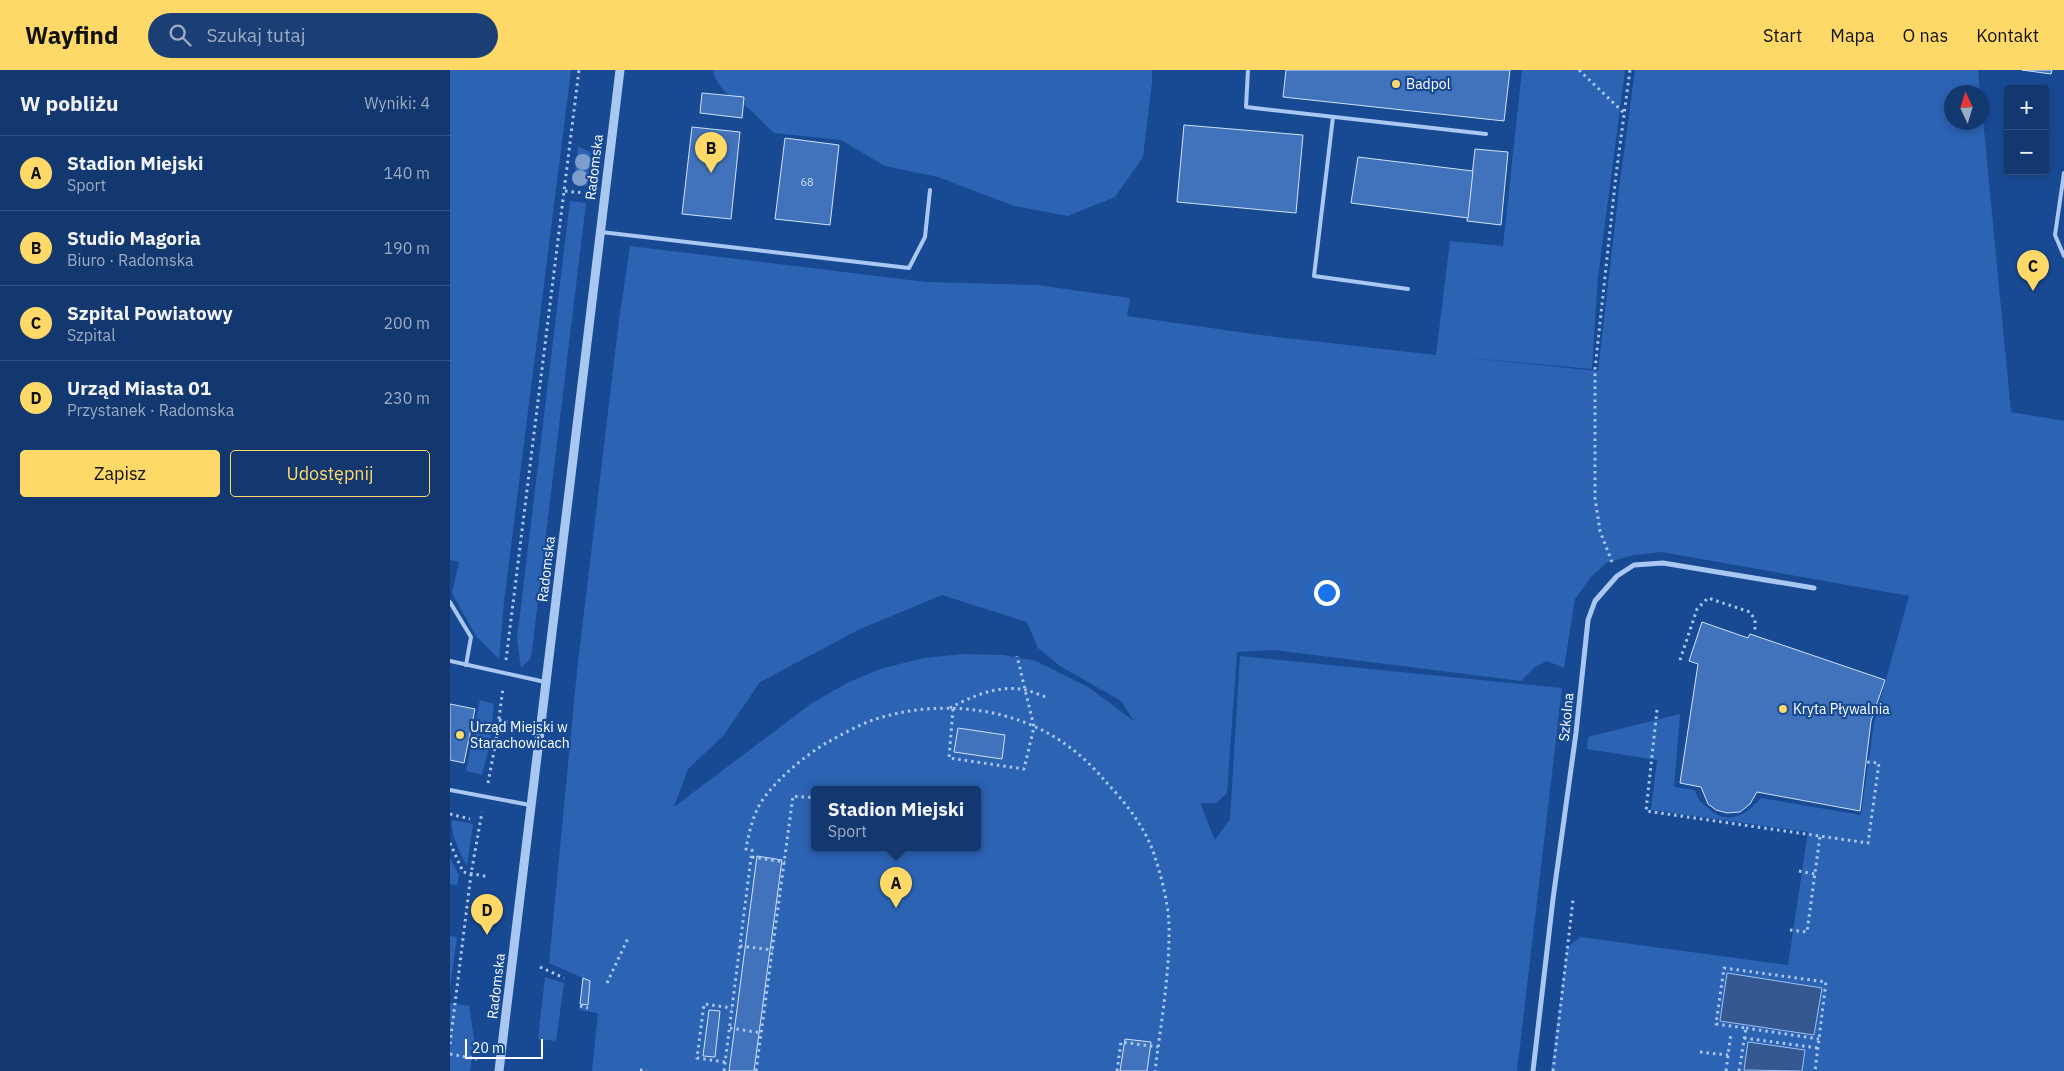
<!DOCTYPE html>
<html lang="pl">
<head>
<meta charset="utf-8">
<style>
	body { margin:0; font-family:"IBM Plex Sans",sans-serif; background:#1b3f74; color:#f1f3f6 }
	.controls { position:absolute; right:15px; top:15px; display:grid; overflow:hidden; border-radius:5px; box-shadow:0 2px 8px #0003 }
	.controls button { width:45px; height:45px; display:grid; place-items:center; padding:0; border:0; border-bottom:1px solid #315282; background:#12386f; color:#f1f3f6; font:25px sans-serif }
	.compass { position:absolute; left:1494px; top:15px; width:45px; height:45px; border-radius:50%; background:#12386f; box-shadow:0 2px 8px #0003; rotate:356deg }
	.scale { position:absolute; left:15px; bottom:12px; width:78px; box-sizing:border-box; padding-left:5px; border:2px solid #fff; border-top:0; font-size:14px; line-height:18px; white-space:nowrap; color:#fff; -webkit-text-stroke:4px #184a94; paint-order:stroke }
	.you { position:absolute; left:876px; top:522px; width:18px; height:18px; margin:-12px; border:4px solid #fff; border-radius:50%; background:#1a73e8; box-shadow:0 0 0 8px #1a73e833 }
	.badge { display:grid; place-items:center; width:32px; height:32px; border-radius:50%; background:#ffd968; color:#111; font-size:16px; font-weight:700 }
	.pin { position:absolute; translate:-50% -41px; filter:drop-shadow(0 1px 2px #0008) }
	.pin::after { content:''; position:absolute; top:26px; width:18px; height:15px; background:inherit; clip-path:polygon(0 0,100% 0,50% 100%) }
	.popup { position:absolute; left:361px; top:716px; width:170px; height:65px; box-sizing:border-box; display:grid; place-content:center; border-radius:5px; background:#12386f; filter:drop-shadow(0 1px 4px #0005); font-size:16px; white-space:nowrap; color:#9cacc3 }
	.popup b { font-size:19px; color:#f1f3f6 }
	.popup::after { content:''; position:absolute; left:50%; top:100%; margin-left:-10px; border:10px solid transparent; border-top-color:#12386f }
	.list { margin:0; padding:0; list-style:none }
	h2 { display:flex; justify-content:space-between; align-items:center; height:65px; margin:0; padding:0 20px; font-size:21px }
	h2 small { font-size:16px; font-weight:400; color:#9cacc3 }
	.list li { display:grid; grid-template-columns:32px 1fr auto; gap:15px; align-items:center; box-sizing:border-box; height:75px; padding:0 20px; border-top:1px solid #315282 }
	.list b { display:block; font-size:19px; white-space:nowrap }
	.list p { margin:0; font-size:16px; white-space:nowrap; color:#9cacc3 }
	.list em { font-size:16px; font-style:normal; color:#9cacc3 }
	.actions { display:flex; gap:10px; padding:15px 20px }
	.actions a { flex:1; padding:11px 0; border:1px solid #ffd968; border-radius:5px; text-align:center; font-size:18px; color:#ffd968 }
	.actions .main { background:#ffd968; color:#111 }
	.icon { flex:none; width:28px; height:28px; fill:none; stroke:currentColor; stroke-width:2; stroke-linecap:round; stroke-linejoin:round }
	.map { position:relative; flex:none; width:1614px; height:1001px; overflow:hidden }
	header { display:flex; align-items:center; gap:30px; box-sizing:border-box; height:70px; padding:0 25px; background:#ffd968; color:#111 }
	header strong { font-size:24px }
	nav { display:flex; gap:28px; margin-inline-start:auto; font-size:18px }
	.search { width:350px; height:45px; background:#1b3f74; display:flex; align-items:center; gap:12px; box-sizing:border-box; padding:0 18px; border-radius:28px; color:#9cacc3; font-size:19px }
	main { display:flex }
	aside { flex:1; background:#12386f }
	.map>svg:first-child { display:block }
	.green { fill:#2c63b3; fill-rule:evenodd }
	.water { fill:#34588f; stroke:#9cc1f3 }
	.building { fill:#4173bc; stroke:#d0e2fb }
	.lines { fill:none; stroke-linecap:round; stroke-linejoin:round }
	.path { stroke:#a9c7f0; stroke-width:3; stroke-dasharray:2.5 4; stroke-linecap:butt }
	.service { stroke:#a9c7f0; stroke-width:4 }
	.minor { stroke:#a9c7f0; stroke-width:5 }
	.tertiary { stroke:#a9c7f0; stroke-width:9 }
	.tree { fill:#7d9ecd }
	.poi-dot { fill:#ffd968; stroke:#184a94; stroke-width:2 }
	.labels { text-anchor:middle; stroke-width:4.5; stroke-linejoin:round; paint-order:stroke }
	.number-label { font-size:11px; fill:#d0dcee }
	.poi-label { font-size:14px; fill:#fff; stroke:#184a94; text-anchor:start }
	.street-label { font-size:14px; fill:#fff; stroke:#184a94 }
</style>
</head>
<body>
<header>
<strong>Wayfind</strong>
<div class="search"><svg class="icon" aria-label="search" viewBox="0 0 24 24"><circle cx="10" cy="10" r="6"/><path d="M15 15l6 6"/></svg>Szukaj tutaj</div>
<nav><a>Start</a><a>Mapa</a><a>O nas</a><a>Kontakt</a></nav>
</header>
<main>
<aside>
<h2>W pobliżu<small>Wyniki: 4</small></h2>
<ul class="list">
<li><span class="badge">A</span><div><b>Stadion Miejski</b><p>Sport</p></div><em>140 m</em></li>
<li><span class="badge">B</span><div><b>Studio Magoria</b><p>Biuro · Radomska</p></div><em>190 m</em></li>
<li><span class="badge">C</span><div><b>Szpital Powiatowy</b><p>Szpital</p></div><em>200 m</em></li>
<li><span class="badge">D</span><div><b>Urząd Miasta 01</b><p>Przystanek · Radomska</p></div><em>230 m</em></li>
</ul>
<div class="actions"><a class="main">Zapisz</a><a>Udostępnij</a></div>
</aside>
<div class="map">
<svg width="1614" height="1001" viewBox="0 0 1614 1001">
	<rect width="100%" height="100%" fill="#184a94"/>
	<!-- green -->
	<g class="green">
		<path d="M0,0h121l-67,532 -5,57 -23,-23 -24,-43 7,-31 -9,-2z"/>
		<path d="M263,0h439v12l-9,75 -28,40 -47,19 -54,-10 -76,-29 -53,-11 -44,-26 -67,-7 -29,-28c-14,-5 -30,-21 -32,-35z"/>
		<path d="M1072,0h103l-27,207 -6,92 -141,-13 147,15 21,-182 16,-119h343l2,22h-28v30h30v-13l29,303 53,9v650h-513l16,-123 13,-11 208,28 20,-133 -157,-22 6,-50 -70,-11 1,-12 92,-23 -6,73 21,3c2,8 6,13 13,18 19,18 38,8 53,-10l100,17 13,-92 35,-127 -247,-44 -29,3 -27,8 -15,14 -16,22 -11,69 -17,-7 -12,6 -14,14 -247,-31 -37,2 -10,141 -11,10h-16l15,37 15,-21 10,-163 322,32 -45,383h-925l6,-58 -19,-3 4,-32 -34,-15 28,-292 42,-351 11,-74 296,36 111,3 93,13 -3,18 133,19 176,20 14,-114 53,5zM492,525l85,27 11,26 22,18 61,35 13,20 -46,-34 -52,-26 -32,-6 -41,-1 -38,4 -42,10 -34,14 -37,21 -138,104 14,-38 36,-34 36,-53 100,-53zM365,719h162v58h-162z"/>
		<path d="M128,76l13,7 -4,33 -13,-2z"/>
		<path d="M120,131l16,2 -55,455 -10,10 -4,-29z"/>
		<path d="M30,630l14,4 -4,39 -8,32 -16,-4z"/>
		<path d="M2,750l21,4 -6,42c-7,-13 -17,-32 -15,-46z"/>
		<path d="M0,788l9,17 -2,10 -7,-1z"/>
		<path d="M0,866l7,1 -7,51z"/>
		<path d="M95,907l19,6 -8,58 -18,-2z"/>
		<path d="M0,933l19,3 5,33 -4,32h-20z"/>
	</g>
	<!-- water -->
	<g class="water">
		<path d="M1277,903l95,15 -8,47 -94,-14z"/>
		<path d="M1298,972l57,8 -3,21 -58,-1z"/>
	</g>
	<!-- building -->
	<g class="building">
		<path d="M836,0h224l-6,51 -221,-24z"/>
		<path d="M1572,0h30l-1,4z"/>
		<path d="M252,23l42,4 -2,21 -42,-5z"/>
		<path d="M734,55l119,10 -7,78 -119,-11z"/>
		<path d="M242,57l48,5 -9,87 -49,-5z"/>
		<path d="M335,68l54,7 -9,80 -55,-6z"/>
		<path d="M1025,79l33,3 -7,73 -34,-4z"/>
		<path d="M908,87l115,14 -5,47 -117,-15z"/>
		<path d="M1252,552l46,16 2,-4 135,46 -14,41 -11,90 -103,-19 -7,12 -10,8 -13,1 -11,-3 -8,-6 -7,-17 -21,-4 18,-119 -9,-3z"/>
		<path d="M0,634l25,5 -11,54 -14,-3z"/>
		<path d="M508,658l47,7 -3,24 -48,-7z"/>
		<path d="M307,786l25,4 -28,211h-25z"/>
		<path d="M133,908l7,3 -2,24 -8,-1z"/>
		<path d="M259,940l11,1 -5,46 -12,-1z"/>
		<path d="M675,969l26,3 -4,29h-27z"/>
	</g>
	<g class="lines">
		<!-- path -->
		<g class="path">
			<path d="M1129,0l45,43"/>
			<path d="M115,121l20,2"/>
			<path d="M1162,492l-12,-31 -5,-33v-129l21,-194 14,-105"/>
			<path d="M56,590l73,-590"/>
			<path d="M1230,590l17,-51 11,-11 42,14 5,8v11"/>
			<path d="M500,638c22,-12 50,-24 76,-18 7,2 15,5 22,8"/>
			<path d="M503,639l-4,49 75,11 10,-42 -17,-71"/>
			<path d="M1207,640l-11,101 222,32 11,-80 -13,-1"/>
			<path d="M49,650l25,5"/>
			<path d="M38,713l8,-42 7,-53"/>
			<path d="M0,744l20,5"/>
			<path d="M0,773l13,29 26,5"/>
			<path d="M302,787l33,5"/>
			<path d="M1349,801l16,3"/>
			<path d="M1340,860l17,2 13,-96"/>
			<path d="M290,876l33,4"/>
			<path d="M90,897l24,11"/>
			<path d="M157,913l22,-47"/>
			<path d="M130,936l8,2"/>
			<path d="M280,958l32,5"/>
			<path d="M1296,958l73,11"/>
			<path d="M1294,968l74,10"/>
			<path d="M0,974l21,-170 11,-62"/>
			<path d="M1250,982l28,3"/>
			<path d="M0,984l27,5"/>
			<path d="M275,992l-28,-4 7,-54 28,4"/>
			<path d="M190,1000l7,1"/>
			<path d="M274,1001l28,-221 -6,-1c2,-12 5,-25 10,-37 10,-25 49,-57 72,-70 15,-8 32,-18 48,-23 62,-20 138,-13 192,27 14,10 27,23 38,36 19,20 39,45 48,72 7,21 14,48 15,70 1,49 -8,99 -14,147"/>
			<path d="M306,1001l37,-275 22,2"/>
			<path d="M667,1001l4,-29 37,5"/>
			<path d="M1103,1001l20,-171"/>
			<path d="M1276,1001l5,-38"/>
			<path d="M1289,1001l7,-43 -30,-4 8,-56 102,14 -11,89"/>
		</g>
		<!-- service -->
		<g class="service">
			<path d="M798,0l-2,37 240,27"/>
			<path d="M883,47l-19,159 94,13"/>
			<path d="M1614,103l-9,62 9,21"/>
			<path d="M151,162l308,36 16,-31 5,-47"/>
			<path d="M0,532l21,35 -5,28"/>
			<path d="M0,591l95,21"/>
			<path d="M0,720l80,15"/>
		</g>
		<!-- minor -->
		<path class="minor" d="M1083,1001l20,-172 23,-166 12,-113 7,-19 22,-25 17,-11 29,-2 151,25"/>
		<!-- tertiary -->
		<path class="tertiary" d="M49,1001l121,-1001"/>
	</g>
	<!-- trees -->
	<g class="tree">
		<circle cx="133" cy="92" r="8"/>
		<circle cx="130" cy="108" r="8"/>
	</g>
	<!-- markers -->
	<g class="poi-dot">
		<circle cx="946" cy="14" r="5"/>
		<circle cx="1333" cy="639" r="5"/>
		<circle cx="10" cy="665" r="5"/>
	</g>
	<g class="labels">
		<!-- number labels -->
		<g class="number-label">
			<text x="357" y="116">68</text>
		</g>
		<!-- poi labels -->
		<g class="poi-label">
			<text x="956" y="19">Badpol</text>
			<text x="1343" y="644">Kryta Pływalnia</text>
			<text x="20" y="662">Urząd Miejski w<tspan x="20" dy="16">Starachowicach</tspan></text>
		</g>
		<!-- street labels -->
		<g class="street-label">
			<text transform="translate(144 97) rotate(-83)" y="5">Radomska</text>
			<text transform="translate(96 499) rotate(-83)" y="5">Radomska</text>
			<text transform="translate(1116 647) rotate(-84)" y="5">Szkolna</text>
			<text transform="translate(46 916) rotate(-83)" y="5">Radomska</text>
		</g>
	</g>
</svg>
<div class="controls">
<button>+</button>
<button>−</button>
</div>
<svg class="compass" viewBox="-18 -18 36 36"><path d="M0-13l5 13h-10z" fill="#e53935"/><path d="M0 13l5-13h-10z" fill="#9cacc3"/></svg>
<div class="scale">20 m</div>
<div class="you"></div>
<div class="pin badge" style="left:446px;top:838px">A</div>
<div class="popup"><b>Stadion Miejski</b>Sport</div>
<div class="pin badge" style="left:261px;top:103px">B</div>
<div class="pin badge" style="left:1583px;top:221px">C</div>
<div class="pin badge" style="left:37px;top:865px">D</div>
</div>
</main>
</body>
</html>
